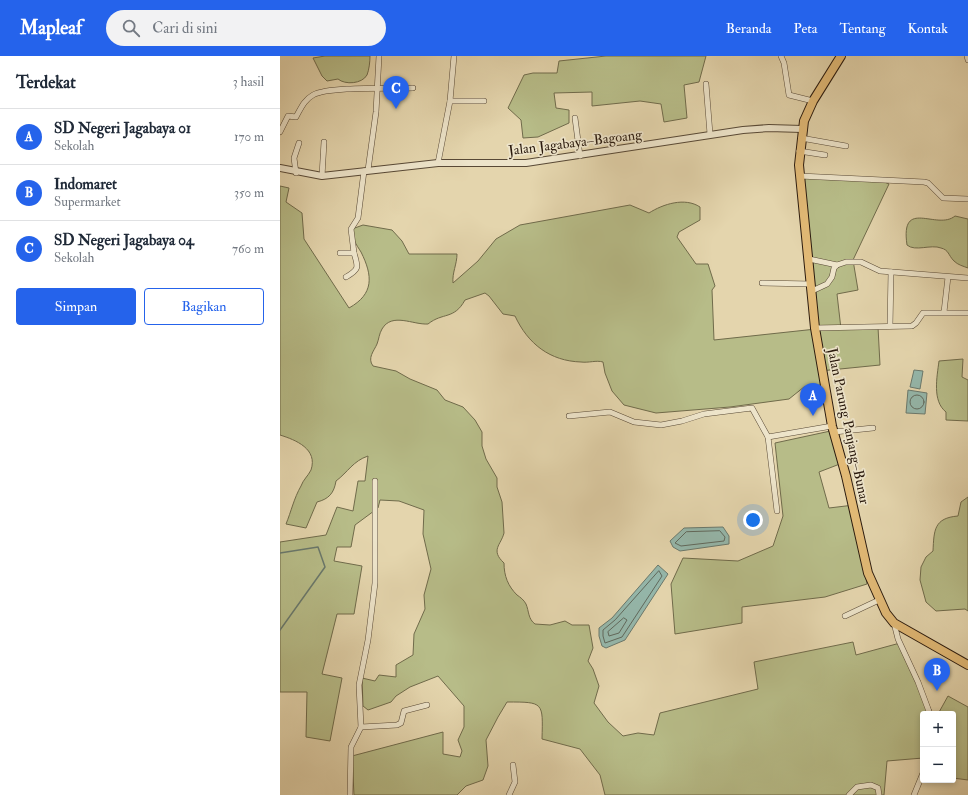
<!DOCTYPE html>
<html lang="id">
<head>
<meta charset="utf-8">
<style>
	body { margin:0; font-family:"IM FELL Double Pica",serif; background:#f2f2f3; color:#1f2937 }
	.controls { position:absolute; right:12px; bottom:12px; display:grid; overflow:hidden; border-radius:4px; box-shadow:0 2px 6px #0003 }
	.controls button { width:36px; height:36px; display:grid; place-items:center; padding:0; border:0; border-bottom:1px solid #e0e1e3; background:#fff; color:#1f2937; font:20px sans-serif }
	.you { position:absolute; left:473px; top:464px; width:14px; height:14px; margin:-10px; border:3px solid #fff; border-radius:50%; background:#1a73e8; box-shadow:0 0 0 6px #1a73e833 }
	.badge { display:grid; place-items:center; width:26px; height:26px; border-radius:50%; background:#2563eb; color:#fff; font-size:13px; font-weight:700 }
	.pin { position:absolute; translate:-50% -33px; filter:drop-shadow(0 1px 2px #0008) }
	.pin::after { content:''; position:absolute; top:21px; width:14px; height:12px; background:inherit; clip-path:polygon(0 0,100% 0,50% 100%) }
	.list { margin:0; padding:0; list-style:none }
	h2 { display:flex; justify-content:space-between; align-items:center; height:52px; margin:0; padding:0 16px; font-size:17px }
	h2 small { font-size:13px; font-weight:400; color:#747a83 }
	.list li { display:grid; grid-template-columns:26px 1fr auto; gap:12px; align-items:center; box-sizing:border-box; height:56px; padding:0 16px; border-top:1px solid #e0e1e3 }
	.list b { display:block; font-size:15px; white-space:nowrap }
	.list p { margin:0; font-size:13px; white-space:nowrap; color:#747a83 }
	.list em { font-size:13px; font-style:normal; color:#747a83 }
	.actions { display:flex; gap:8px; padding:12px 16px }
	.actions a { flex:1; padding:9px 0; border:1px solid #2563eb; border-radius:4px; text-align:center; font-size:14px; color:#2563eb }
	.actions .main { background:#2563eb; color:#fff }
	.icon { flex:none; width:22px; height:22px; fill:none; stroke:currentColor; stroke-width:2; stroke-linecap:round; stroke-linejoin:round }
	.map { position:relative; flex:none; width:688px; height:739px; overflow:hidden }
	header { display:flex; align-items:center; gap:24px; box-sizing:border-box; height:56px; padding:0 20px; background:#2563eb; color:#fff }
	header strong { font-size:19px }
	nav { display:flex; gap:22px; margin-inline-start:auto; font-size:14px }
	.search { width:280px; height:36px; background:#f2f2f3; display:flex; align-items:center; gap:10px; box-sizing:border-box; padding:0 14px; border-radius:22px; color:#747a83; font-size:15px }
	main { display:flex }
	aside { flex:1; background:#fff }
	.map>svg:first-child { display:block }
	.green { fill:#b7bc88; stroke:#706b4b }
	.water { fill:#95b8ac; stroke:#6a796d }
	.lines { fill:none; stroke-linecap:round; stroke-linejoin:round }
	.shore { stroke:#60695d; stroke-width:1 }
	.stream { stroke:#6a796d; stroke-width:1.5 }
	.minor-casing { stroke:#584936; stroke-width:6 }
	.tertiary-casing { stroke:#584936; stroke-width:8 }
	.primary-casing { stroke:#2a1a0e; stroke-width:10 }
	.minor { stroke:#ede4ca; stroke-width:5 }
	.tertiary { stroke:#ede4ca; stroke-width:6 }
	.primary { stroke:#e2ba76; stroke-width:8 }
	.labels { text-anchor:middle; stroke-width:3.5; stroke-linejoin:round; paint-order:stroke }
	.street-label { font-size:14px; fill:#2a1a0e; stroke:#ede4ca }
</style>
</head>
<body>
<header>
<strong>Mapleaf</strong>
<div class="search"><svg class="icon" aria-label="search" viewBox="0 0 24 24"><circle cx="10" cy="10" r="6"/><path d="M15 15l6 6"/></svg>Cari di sini</div>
<nav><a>Beranda</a><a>Peta</a><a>Tentang</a><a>Kontak</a></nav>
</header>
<main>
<aside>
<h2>Terdekat<small>3 hasil</small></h2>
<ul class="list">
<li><span class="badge">A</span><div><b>SD Negeri Jagabaya 01</b><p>Sekolah</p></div><em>170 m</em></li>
<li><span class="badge">B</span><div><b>Indomaret</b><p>Supermarket</p></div><em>350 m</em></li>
<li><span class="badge">C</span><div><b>SD Negeri Jagabaya 04</b><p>Sekolah</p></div><em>760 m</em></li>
</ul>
<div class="actions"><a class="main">Simpan</a><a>Bagikan</a></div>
</aside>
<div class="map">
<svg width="688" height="739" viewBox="0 0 688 739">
	<rect width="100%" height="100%" fill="#e4d5ad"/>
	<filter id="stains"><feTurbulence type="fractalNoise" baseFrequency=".005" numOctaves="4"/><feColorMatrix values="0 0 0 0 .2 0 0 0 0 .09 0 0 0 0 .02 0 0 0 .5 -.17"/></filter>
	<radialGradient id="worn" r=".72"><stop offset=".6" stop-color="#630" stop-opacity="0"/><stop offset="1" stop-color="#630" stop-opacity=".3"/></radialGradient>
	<!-- green -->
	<g class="green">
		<path d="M45,0h45c0,6 -1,14 -3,19 -5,9 -22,10 -29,4l-11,2 -5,-5 -9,-18z"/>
		<path d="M326,0h100l-7,26 -15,3 3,33 -23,4 -3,-18 -21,-3 -48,5v-14l-38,1 2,15 13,2v13l-31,14 -15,1 -2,-18 -13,-12 16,-33 9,-2h24l2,-12z"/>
		<path d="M520,122l80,2 9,4 -36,76 5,30 -21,4 4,35 37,-2 2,38 -60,6 1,14 -17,2 -15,12 -59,8 -74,6 -32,-8 -12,-14 -7,-18 -2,-11c-7,-2 -14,1 -22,0 -31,-1 -53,-18 -66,-46l-12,-2 -14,-18 -4,-3 -20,7c-11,20 -22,12 -37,24 -15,1 -36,-12 -46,5 -3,5 -3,10 -5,15 -3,7 -10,14 -4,22l23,5 14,8 27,11 8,10 18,7 12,13 7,12v14l4,13 11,19v9l5,15 2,31c-3,12 -14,17 0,30 0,13 4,23 13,32 3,2 7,5 9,9 3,7 2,15 9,20l15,1 15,-4 7,4h17l4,23 -5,13 5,8 6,17 -5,17 14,19 15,14 15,-3 16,2 6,-22 98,-24 -4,-27 99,-20 3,13 44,-12 33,71h-10v44l-36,3 -3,34h-279l-5,-20 -20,-26 -38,-10c1,-37 2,-37 -35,-37l-9,15 -12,23 2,26 -5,14 -17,6 -9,9h-103l-2,-39 91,-24v22l17,3 2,-6 -4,-11 6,-13v-21l-26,-30 -28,11 -14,9 -5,6 -23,8 -5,-4 -1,-28 13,3 4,-6 17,2v-12l17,-10 1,-21 11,-25 -1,-14 7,-26 -8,-35 1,-24 -25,-9 -19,-1 -2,8 -23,17 -4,22h-14l-3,14 28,5 -8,48h-17l-15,60 20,4 -12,63 -24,-4 1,-45h-27v-150l46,-7 11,-28 16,4 5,-30h7l3,-25c-15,5 -20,16 -32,25 -2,12 -7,18 -19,21l-11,26 -20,-4c5,-12 8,-26 15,-38 2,-6 7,-10 10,-16 7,-21 -15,-30 -31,-35v-249l9,2 -3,14 16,11 2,26 45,69c25,-14 24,-32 12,-56 -5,-8 -9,-13 -9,-23l11,-4 29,5 10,11 7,13h48c0,10 -5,19 -4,29l25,-22 18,-22 24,-14 110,-20 19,8c14,-9 36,-16 51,-6v13l-21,12 -2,5 19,27h12l7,22 -3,4 2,50 102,-11z"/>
		<path d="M675,160l13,3v49c-5,-2 -10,-3 -14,-7 -6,-6 -5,-11 -13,-13 -10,-4 -26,4 -34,-3 -7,-48 30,-14 48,-29z"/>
		<path d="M683,303l-1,18 6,3v41l-22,-1v-8c-14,-11 -9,-35 -7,-51z"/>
		<path d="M555,374l10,32 -26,10 10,36 25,-3 13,79 -42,13 -83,10v16l-67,11 -4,-50 12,-26 55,3 35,-15 10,-30 -8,-73z"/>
		<path d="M688,441v114l-3,-2 -29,2 -10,-9 -6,-22 1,-13 5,-10 7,-6c1,-21 1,-33 25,-35l3,-14z"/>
		<path d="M668,640l20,11v73l-15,-2v-64h-15z"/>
	</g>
	<!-- water -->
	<g class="water">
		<path d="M634,314l9,1 -3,18 -10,-2z"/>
		<path d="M628,334l19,3 -2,21 -19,-1z"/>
		<path d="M443,471l6,9v8l-49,7 -7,-4 -3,-6 14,-13z"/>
		<path d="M378,509l10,9 -43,66 -19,8 -4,-2 -3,-10v-8l13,-10z"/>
	</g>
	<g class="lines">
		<!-- shore -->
		<g class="shore">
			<circle cx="637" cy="346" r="7"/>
			<path d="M440,475l5,6 -1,4 -43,5 -6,-3 11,-11z"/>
			<path d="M379,515l3,5 -40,61 -17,6 -2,-7v-6l12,-10z"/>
			<path d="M344,562l3,2 -8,13 -10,3 -1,-4z"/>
		</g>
		<!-- stream -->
		<path class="stream" d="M0,497l38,-6 7,20 -45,63"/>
		<!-- minor casing -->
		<g class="minor-casing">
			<g id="minor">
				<path d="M501,0l3,7 5,32 24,6"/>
				<path d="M687,0l1,4"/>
				<path d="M426,28l4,50"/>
				<path d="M170,45h34"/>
				<path d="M295,62l5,38"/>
				<path d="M0,76l8,-16 8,1c5,-9 8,-17 17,-22 17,-9 79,-6 100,-7"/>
				<path d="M521,82l45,8"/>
				<path d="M519,95l26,4"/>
				<path d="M158,107l12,-62 4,-45"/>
				<path d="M88,114l8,-58 3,-56"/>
				<path d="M16,117l-2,-15 5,-15"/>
				<path d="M42,120l2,-34"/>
				<path d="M520,120l124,6 4,1 15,15 25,1"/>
				<path d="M60,197h14l-3,-24 7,-11 6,-47"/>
				<path d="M529,203l28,6"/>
				<path d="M66,221c14,-8 12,-10 8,-24"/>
				<path d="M482,227l49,1"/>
				<path d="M532,235l15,-7 5,-7 2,-9 3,-3 9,-3h15l19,9 88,7"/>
				<path d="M664,256l4,-35"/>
				<path d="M610,270l1,-54"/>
				<path d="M535,272l97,-2 4,-3 7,-10h45"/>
				<path d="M289,360l41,-4 24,10 27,3 21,-4 22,-7 48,-6 16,29 9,74"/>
				<path d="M554,376l39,-4"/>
				<path d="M488,381l64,-11"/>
				<path d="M565,560l34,-16"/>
				<path d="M614,567l4,16 20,43 12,32"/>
				<path d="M81,671l36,-2 4,-2 3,-12 23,-6"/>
				<path d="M70,739l1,-48 10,-20 -2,-42 9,-45 7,-57v-102"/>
				<path d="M229,739l6,-13 -2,-17"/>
				<path d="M569,739l8,-8 14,-2 7,3 1,7"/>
				<path d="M634,739l9,-22"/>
			</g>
		</g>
		<!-- tertiary casing -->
		<g class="tertiary-casing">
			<path id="tertiary" d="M0,112l42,8 116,-13h88l217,-33 26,-2 33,1"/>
		</g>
		<!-- primary casing -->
		<g class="primary-casing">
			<path id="primary" d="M561,0l-28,45 -9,20 -5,44 16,163 17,98 14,50 22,97 18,40 8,10 74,42"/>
		</g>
		<!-- minor -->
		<use href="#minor" class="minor"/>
		<!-- tertiary -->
		<use href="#tertiary" class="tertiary"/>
		<!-- primary -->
		<use href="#primary" class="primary"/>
	</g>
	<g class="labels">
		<!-- street labels -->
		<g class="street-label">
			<text transform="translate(295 86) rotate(-7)" y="5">Jalan Jagabaya–Bagoang</text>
			<text transform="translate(569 370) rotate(78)" y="5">Jalan Parung Panjang–Bunar</text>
		</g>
	</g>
	<rect width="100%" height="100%" filter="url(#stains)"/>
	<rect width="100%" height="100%" fill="url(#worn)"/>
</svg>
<div class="controls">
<button>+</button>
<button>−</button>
</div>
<div class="you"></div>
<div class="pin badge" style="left:533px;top:360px">A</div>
<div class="pin badge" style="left:657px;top:635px">B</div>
<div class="pin badge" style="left:116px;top:53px">C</div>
</div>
</main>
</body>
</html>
